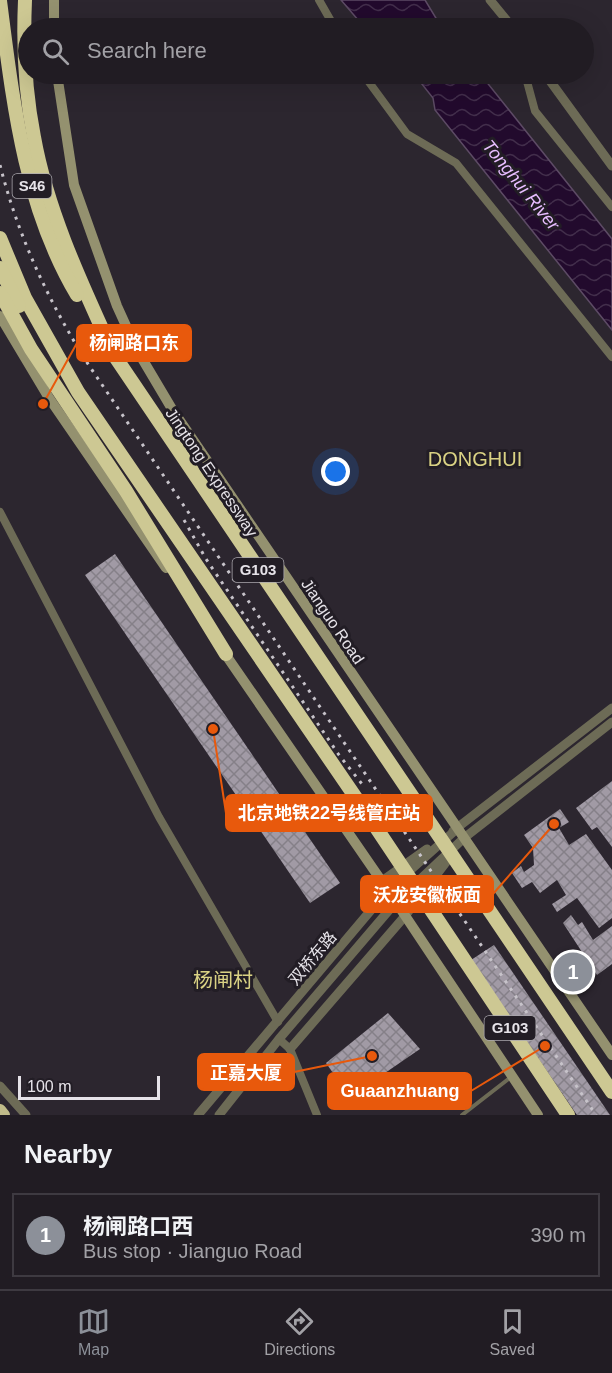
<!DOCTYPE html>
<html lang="en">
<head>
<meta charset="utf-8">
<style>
	body { margin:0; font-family:Helvetica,"Noto Sans SC",sans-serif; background:#29252b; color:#f1f3f6 }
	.scale { position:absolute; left:18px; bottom:15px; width:142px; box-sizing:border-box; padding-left:6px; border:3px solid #e6e3e9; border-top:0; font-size:16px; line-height:21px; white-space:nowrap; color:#e6e3e9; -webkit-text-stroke:4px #221d25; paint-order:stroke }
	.you { position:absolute; left:336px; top:472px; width:21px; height:21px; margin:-15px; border:4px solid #fff; border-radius:50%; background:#1a73e8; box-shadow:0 0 0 9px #1a73e833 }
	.badge { display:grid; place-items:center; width:39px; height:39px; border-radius:50%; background:#8c9099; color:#fff; font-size:20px; font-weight:700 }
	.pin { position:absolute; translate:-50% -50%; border:3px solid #fff; box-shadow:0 2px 6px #0006 }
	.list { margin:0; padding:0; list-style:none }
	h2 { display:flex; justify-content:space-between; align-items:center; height:78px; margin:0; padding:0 24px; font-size:26px }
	h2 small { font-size:20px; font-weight:400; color:#a2a1a6 }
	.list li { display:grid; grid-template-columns:39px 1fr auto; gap:18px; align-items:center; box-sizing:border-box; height:84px; margin:0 12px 12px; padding:0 12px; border:2px solid #3e3a41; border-radius:0px }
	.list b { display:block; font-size:22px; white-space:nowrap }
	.list p { margin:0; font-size:20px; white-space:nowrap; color:#a2a1a6 }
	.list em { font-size:20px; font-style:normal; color:#a2a1a6 }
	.icon { flex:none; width:33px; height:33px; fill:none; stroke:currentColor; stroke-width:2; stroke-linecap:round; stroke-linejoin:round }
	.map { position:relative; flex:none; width:612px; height:1115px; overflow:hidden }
	.search { position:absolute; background:#211c23; box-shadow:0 6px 24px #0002; left:18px; right:18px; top:18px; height:66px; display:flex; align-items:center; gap:15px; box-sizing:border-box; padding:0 21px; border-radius:33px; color:#a2a1a6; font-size:22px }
	.sheet { height:174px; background:#211c23 }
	nav { display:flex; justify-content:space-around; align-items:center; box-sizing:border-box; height:84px; border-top:2px solid #3e3a41; background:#211c23; font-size:16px; color:#a2a1a6 }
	nav a { display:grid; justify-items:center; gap:3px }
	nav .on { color:#8c9099 }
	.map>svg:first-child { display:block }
	.water { fill:url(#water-waves); stroke:#5d4b65; stroke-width:1.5 }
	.building { fill:url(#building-cross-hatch) }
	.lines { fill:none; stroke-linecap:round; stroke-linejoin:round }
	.service { stroke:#6d6b56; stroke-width:4 }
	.minor { stroke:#6d6b56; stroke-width:8 }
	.tertiary { stroke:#6d6b56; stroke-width:9 }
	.secondary { stroke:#94916f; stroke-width:10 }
	.trunk { stroke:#c0bb8a; stroke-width:12 }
	.motorway { stroke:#cdc893; stroke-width:14 }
	.rail { stroke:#c7c3ca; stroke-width:3; stroke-dasharray:3 6; stroke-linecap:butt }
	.labels { text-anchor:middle; stroke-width:6; stroke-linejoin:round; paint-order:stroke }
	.shield { fill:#221d25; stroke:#aba8ae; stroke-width:1.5 }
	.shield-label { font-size:15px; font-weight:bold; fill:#e6e3e9 }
	.street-label { font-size:16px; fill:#e6e3e9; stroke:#221d25 }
	.water-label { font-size:18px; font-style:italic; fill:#e7bdff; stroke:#221d25 }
	.quarter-label { font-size:20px; fill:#dad284; stroke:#221d25 }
	.leader { fill:none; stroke:#e8590c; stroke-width:2 }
	.callout-dot { fill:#e8590c; stroke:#221d25; stroke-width:2 }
	.callout { fill:#e8590c; stroke:#e8590c; stroke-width:2 }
	.callout-label { font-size:18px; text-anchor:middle; font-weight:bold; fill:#fff }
</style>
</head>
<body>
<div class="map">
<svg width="612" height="1115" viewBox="0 0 612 1115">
	<defs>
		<pattern id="water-waves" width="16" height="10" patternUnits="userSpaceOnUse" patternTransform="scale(1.5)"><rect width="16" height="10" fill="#220a2d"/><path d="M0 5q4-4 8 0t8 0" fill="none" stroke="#422e4b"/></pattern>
		<pattern id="building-cross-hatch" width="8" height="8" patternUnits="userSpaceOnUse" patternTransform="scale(1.5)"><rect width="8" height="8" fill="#a19aa5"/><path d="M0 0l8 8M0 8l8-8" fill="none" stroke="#858088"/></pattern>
	</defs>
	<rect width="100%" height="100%" fill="#2c262f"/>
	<!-- water -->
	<g class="water">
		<path d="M341,0h84l17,28h-77z"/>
		<path d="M414,74h63l8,6 127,159v91l-177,-220 -2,-12z"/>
	</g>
	<!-- building -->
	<g class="building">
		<path d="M115,554l225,329 -30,20 -225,-328z"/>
		<path d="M612,781v66l-15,-20 -5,3 -16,-22z"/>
		<path d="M560,809l9,13 -10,6 10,17 17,-11 26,36v48l-13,10 -22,-30 -20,14 -5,-8 14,-9 -9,-15 -17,13 -8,-11 -10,6 -10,-15 9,-7 3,6 10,-7 -1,-17 -9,-13z"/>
		<path d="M571,915l7,10 4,-3 11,18 19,-14v38l-15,11 -34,-52z"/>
		<path d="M494,945l116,170h-33l-106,-155z"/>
		<path d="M388,1013l32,36 -70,48 -24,-34z"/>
	</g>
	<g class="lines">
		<!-- service -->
		<g class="service">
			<path d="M143,359l34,-20"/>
			<path d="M462,1115l49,-38"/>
		</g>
		<!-- minor -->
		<g class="minor">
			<path d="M319,0l16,28"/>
			<path d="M363,74l44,60 49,29 156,194"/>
			<path d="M525,74l10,37 77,96"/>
			<path d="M0,512l159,305 119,205"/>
			<path d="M279,1039l11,10 27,66"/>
		</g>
		<!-- tertiary -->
		<g class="tertiary">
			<path d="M490,0l23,28"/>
			<path d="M545,74l67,92"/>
			<path d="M453,831l159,-123"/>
			<path d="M382,881l45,-32"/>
			<path d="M290,1049l115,-133 45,-59"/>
			<path d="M0,1086l26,29"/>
			<path d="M198,1115l190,-225 70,-62"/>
			<path d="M219,1115l60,-76 117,-137 68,-64 148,-116"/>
		</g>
		<!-- secondary -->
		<g class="secondary">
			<path d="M54,0v28"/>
			<path d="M57,74l17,111 43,121 20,44 35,59 440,646"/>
			<path d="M0,316l49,82 117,170"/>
			<path d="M221,648l175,254 142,213"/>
		</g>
		<!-- trunk -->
		<path class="trunk" d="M0,1110l4,5"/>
		<!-- motorway -->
		<g class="motorway">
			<path d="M25,0c-2,45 0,92 9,137 13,74 49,150 80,218l498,737"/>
			<path d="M0,1c13,100 24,205 77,294"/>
			<path d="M0,238l25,60 53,94 289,422 201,301"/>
			<path d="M0,268l19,38"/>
			<path d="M0,293l31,56 95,142 100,163"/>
		</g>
		<!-- rail -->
		<g class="rail">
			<path d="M0,165c18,71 48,135 86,196l510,754"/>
			<path d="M184,520l22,39 133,196 23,29"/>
		</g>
	</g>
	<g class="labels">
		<!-- shield labels -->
		<g class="shield">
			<rect x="12.5" y="174" width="39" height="24" rx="4.5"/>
			<rect x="232.5" y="558" width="51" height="24" rx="4.5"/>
			<rect x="484.5" y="1016" width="51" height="24" rx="4.5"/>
		</g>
		<g class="shield-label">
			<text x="32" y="191">S46</text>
			<text x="258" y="575">G103</text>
			<text x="510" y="1033">G103</text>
		</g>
		<!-- street labels -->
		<g class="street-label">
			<text transform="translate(212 472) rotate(56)" y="6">Jingtong Expressway</text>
			<text transform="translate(333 621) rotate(56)" y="6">Jianguo Road</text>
			<text transform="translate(312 958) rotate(-50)" y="6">双桥东路</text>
		</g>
		<!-- water labels -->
		<g class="water-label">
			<text transform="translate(521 185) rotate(51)" y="6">Tonghui River</text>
		</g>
		<!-- quarter labels -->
		<g class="quarter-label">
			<text x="475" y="466">DONGHUI</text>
			<text x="223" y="987">杨闸村</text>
		</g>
	</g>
	<!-- callouts -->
	<path class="leader" d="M43 404L77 343M213 729L226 813M554 824L493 894M372 1056L294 1072M545 1046L471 1091"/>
	<g class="callout-dot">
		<circle cx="43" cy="404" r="6"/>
		<circle cx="213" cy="729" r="6"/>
		<circle cx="554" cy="824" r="6"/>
		<circle cx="372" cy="1056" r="6"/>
		<circle cx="545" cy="1046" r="6"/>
	</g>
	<g class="callout">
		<rect x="77" y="325" width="114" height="36" rx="6"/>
		<rect x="226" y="795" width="206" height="36" rx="6"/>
		<rect x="361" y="876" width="132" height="36" rx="6"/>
		<rect x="198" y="1054" width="96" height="36" rx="6"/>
		<rect x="328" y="1073" width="143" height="36" rx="6"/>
	</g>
	<g class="callout-label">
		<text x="134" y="349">杨闸路口东</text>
		<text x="329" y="819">北京地铁22号线管庄站</text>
		<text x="427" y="901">沃龙安徽板面</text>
		<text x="246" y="1079">正嘉大厦</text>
		<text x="400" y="1097">Guaanzhuang</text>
	</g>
</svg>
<div class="scale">100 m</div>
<div class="you"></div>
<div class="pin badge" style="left:573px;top:972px">1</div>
<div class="search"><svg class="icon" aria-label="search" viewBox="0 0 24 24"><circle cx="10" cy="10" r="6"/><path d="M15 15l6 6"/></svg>Search here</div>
</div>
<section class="sheet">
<h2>Nearby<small></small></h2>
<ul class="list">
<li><span class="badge">1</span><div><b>杨闸路口西</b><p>Bus stop · Jianguo Road</p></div><em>390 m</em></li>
</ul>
</section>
<nav>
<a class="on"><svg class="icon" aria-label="map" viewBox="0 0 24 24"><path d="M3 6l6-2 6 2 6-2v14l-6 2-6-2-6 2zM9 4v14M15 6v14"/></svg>Map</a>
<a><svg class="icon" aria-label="directions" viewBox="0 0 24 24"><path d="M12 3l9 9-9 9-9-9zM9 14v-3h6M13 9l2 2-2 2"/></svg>Directions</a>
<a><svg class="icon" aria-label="saved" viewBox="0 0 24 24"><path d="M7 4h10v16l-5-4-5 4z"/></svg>Saved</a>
</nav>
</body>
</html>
